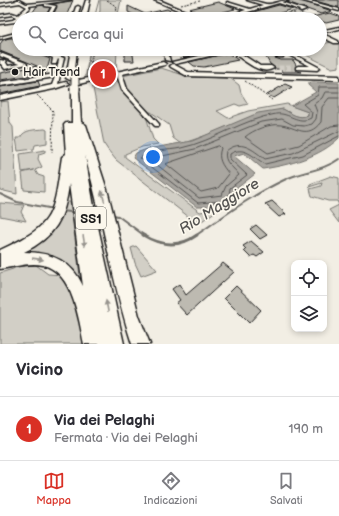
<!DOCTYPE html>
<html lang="it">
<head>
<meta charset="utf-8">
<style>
	body { margin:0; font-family:"Balsamiq Sans",sans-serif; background:#f2f2f3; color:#2b2b33 }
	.controls { position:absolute; right:12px; bottom:12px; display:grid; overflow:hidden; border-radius:8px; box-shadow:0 2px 6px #0003 }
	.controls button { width:36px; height:36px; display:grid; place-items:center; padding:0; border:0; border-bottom:1px solid #e1e1e2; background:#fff; color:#2b2b33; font:20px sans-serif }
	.you { position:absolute; left:153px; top:157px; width:14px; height:14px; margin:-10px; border:3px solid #fff; border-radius:50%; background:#1a73e8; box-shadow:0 0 0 6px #1a73e833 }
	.badge { display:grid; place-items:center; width:26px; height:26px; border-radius:50%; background:#d93025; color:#fff; font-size:13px; font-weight:700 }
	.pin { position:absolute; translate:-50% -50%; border:2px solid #fff; box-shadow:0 1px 4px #0006 }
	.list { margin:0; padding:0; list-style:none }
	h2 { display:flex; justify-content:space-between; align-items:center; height:52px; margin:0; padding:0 16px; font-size:17px }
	h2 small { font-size:13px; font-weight:400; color:#7c7c81 }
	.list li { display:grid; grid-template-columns:26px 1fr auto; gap:12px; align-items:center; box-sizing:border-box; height:64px; padding:0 16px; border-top:1px solid #e1e1e2 }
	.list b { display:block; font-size:15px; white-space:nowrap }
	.list p { margin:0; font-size:13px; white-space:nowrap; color:#7c7c81 }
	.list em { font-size:13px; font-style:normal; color:#7c7c81 }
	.icon { flex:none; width:22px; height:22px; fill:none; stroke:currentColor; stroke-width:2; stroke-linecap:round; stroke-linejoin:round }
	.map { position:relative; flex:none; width:339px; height:344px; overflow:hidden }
	.search { position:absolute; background:#fff; box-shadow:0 2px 6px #0003; left:12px; right:12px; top:12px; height:44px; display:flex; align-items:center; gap:10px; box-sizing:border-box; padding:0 14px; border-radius:22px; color:#7c7c81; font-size:15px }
	.sheet { height:116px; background:#fff }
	nav { display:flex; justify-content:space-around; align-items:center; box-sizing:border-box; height:56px; border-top:1px solid #e1e1e2; background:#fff; font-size:11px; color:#7c7c81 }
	nav a { display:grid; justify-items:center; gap:2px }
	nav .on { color:#d93025 }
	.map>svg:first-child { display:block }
	.green { fill:#d2cfc6; stroke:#777671 }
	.water { fill:#a9a6a0; stroke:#716f6b }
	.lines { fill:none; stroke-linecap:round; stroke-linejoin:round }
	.shore { stroke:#545351; stroke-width:1 }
	.stream-far3 { stroke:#716f6b; stroke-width:1 }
	.stream-far2 { stroke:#716f6b; stroke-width:1.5 }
	.stream-far1 { stroke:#716f6b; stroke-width:2 }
	.stream { stroke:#716f6b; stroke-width:3 }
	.building { fill:#bdbab1; stroke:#1c1c1c }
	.minor-tunnel { stroke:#d2cec6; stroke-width:5; stroke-dasharray:5 2.5; stroke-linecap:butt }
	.minor-casing { stroke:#1c1c1c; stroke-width:3 }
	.highway-casing { stroke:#1c1c1c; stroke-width:3 }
	.path { stroke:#1c1c1c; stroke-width:1; stroke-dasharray:2 1.5; stroke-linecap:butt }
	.minor { fill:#fbf7ec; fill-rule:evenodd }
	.highway { fill:#fbf7ec; fill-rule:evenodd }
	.highway-bridge-far1-casing { stroke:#1c1c1c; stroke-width:9; stroke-linecap:butt }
	.highway-bridge-casing { stroke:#1c1c1c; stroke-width:12; stroke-linecap:butt }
	.highway-bridge-far1 { stroke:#fbf7ec; stroke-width:7 }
	.highway-bridge { stroke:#fbf7ec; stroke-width:9 }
	.oneway { fill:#97948e }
	.poi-dot { fill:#1c1c1c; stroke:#fbf7ec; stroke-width:1.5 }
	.labels { text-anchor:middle; stroke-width:3.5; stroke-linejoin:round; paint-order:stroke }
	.far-poi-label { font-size:12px; fill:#1c1c1c; stroke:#fbf7ec; text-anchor:start }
	.shield { fill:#fbf7ec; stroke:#5f5e5a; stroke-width:1 }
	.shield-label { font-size:13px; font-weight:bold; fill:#1c1c1c }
	.water-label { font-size:15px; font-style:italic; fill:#545351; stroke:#fbf7ec }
</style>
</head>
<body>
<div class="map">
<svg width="339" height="344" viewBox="0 0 339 344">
	<rect width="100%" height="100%" fill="#f2eee4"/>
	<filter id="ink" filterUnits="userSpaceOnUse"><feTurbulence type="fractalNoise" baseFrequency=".025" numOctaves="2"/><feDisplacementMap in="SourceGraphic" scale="8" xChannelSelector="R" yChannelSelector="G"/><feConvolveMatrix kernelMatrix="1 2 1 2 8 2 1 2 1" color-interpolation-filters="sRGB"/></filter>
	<g filter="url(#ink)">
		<!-- green -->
		<g class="green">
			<path d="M100,0h21l-4,19h-20l3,-8z"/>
			<path d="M295,11l20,8h-48z"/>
			<path d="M339,41v26l-7,1 -36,-18 24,-1v-5z"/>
			<path d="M92,49h25l-1,21 -27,5z"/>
			<path d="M161,68l29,9 40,1 9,7 2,8 7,11 -8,2 -5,-2 -18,7 11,7 20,-7 39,-7 21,8v3l-4,2 -9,-1 -12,-7 -102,35 -8,-6 -4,-13 -18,-13 -6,1 8,26 5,5 -16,3 -17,7v3l75,55 7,-1 10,-8 5,4 -23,16 -5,-2 -78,-61 -8,-10 -4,-6 -12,-61 21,-5 9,8v-10z"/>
			<path d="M8,101l2,22 3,4 4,67 -17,-4v-88z"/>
			<path d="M45,129l2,1v13l-12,2 -1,4 -16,2 -2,-13h4c4,-9 15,-8 25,-9z"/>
			<path d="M45,150v2l-6,2 -1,5 4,8 -7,3 3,5 6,2v15l-20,-2 -2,-17 12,-3 -12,2 -2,-18z"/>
			<path d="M331,176l8,2v45l-10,-13 10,-5 -2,-4h-9l-16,-5 -2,-7 11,-3 1,-3 -13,4 1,-3z"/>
			<path d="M65,202h5l11,81c-14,-30 -36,-29 -65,-31 27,-14 42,-17 49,-50z"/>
			<path d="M0,203l24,2 -3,7 5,9 -26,-5z"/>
			<path d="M136,246l21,24 -16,6 -6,-13 -4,-15z"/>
			<path d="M19,265h17l12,9 14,1 14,20 7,49h-83v-71l13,-4z"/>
		</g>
		<!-- water -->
		<path class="water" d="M313,82l26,1v55c-19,19 -50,27 -76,31l-19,-16 -10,3 21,18 -23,18 5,4 -15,11 -5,-4 -9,4h-11l-64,-49 3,-5 11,-4 45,-8 66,-28 25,-4c8,4 16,11 25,6v-3l-17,-6 25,-14 -8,-7v-2z"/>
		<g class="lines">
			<!-- shore -->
			<g class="shore">
				<path d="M339,87h-20l-1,8 -15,9 9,8 -1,6c-13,7 -22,-6 -35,-4 -33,5 -62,27 -95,34 -13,3 -30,1 -41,10l58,45 25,-2 6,-5 1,-8 17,-13 -17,-16v-5c14,-9 23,3 35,10l38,-9 36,-19"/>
				<path d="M339,92h-14l-3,6 -8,6 3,8 -1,7 -4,5 -8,2 -11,-1 -11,-6 -21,3 -66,27 -42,9 -2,2 48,38 23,-3 4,-9 13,-11c-6,-9 -16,-12 -13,-24 15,-12 26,-2 39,8l28,-6 46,-22"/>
				<path d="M339,98h-10l-7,9 -1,15c-14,18 -24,5 -40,3 -11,-2 -28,5 -36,12l23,16 31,-8 32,-19 8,-1"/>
				<path d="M219,146l2,2c-4,11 1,17 8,26l-11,14 -17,4 -35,-28z"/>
			</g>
			<!-- stream-far3 -->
			<path class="stream-far3" d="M94,19l5,-19"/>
			<!-- stream-far2 -->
			<path class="stream-far2" d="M86,76l4,-27"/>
			<!-- stream-far1 -->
			<g class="stream-far1">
				<path d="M0,194l17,8 37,7"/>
				<path d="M61,211l10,1"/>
				<path d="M114,215l4,1 27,20"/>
				<path d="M195,236c29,-20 57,-41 89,-56 18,-9 39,-9 55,-21"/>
			</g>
			<!-- stream -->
			<path class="stream" d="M143,235c18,11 36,13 54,0"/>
		</g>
		<!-- building -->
		<g class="building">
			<path d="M73,0l-8,19h-14l6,-12 -4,-3z"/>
			<path d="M290,0h9l33,11 -11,3 -34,-12z"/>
			<path d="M312,0h27v7h-2z"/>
			<path d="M218,2l17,7 -28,7 -18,-7z"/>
			<path d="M44,5l6,3 -6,11h-16l9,-13z"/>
			<path d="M279,5l14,4 -32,10 -12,-6z"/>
			<path d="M128,6l17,8 22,-5 19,10h-51l1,-3 -8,-4z"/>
			<path d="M330,13l9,3v4l-13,3 -14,-6z"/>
			<path d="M9,38h10l-3,7 3,2v2h6l25,10 -4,14 -46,7v-7l37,-7 -37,-15v-7l3,-4z"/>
			<path d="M125,49h7l2,12h-9z"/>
			<path d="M210,49h12l-38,9 -3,-3z"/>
			<path d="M263,52h12v6l6,2h12l3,5 -1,5 6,2h-19l-1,-3h-6v-1l-5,-4z"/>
			<path d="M228,53l10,7 -34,7 -10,-1 -5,-4z"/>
			<path d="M38,81l2,5 -40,8v-7z"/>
			<path d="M285,84l7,3 -18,11 -7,-3z"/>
			<path d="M272,201l14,13 -7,3 -14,-13z"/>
			<path d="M256,225l11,10 -7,4 -10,-10z"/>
			<path d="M251,241l13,11 -7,5 -3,-2 -4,2 -6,-6 2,-2 -3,-3z"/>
			<path d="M223,263l11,9 -47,43 -11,-12 4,-3 -8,-11 7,-5 7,11z"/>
			<path d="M236,286l25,24 -12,13 -25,-25z"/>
		</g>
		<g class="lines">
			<!-- minor-tunnel -->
			<path class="minor-tunnel" d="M271,68h27"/>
			<!-- minor casing -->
			<g class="minor-casing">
				<g id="minor">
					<path d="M15,0h4l7,4 45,-4 -42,6 1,2 -15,14 -15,2v-2l13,-2 3,-3 -4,-2 -12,2v-2l12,-2 6,2 9,-8 -7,-4 -20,3v-2l17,-3z"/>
					<path d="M154,0h5l45,19h-5z"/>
					<path d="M247,0c7,0 13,3 19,4 7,1 15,-4 23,-4l-7,2 24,8 -5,2 -2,-1 1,-1 -21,-7 -35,10 16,6c-7,0 -12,-4 -19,-5 -7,-1 -17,5 -25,5l30,-9 -19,-6v-2l23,7 13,-4z"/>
					<path d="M300,0h6l33,9v2z"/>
					<path d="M45,4l11,2 -7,13h-4l7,-12 -7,-1z"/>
					<path d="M78,6l2,1 -4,12h-4l4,-12z"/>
					<path d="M339,27v2l-18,4 17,8v2h-4l-14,-7v-5z"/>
					<path d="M19,32v2l-19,5v-2z"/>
					<path d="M33,49h6l25,9 -6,26 8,-2 3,2 -15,5 -54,11v-4l52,-11 3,-8 -55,9v-4l56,-8 3,-14 -1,-1 -2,5h-4l1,-6z"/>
					<path d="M165,49h4l-1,4 2,8 -5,-1 -1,-7z"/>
					<path d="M231,49h9l-65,15 -3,-2z"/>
					<path d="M275,49h4l4,7v1h-7v-1l2,-1z"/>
					<path d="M284,49h5l-1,2 32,17 -3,2 -21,-1v-2l2,-1h12l-27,-14z"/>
					<path d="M0,53l26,10 1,1 -22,5 -4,-5h-1v-4l5,1 3,5 11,-2 -19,-8z"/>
					<path d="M236,53h4l20,13h11l3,2c-13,8 -27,-6 -38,-13z"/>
					<path d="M163,62l3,2 -1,1 -43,9 5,15 32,35v2h-4l-33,-36 -5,-15 -38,9 -3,-2 3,-2z"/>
					<path d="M173,64l15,8 151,4v4l-152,-4 -16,-9 -1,-1z"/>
				</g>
			</g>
			<!-- highway casing -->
			<g class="highway-casing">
				<g id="highway">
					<path d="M86,0h4l-4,19h-6z"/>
					<path d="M71,49h6l-3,29 -4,2 -4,-2z"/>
					<path d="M72,88l7,2 2,32 5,3 22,68 31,123 11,28h-18c-20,-61 -29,-126 -47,-188l11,62 28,126h-40c-5,-24 -11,-72 -41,-79 -14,-3 -29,2 -43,4v-19c56,-25 53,-35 62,-93l4,-3 -2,-29 2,-2h6zM69,184l14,102c-11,-25 -32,-34 -59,-34 31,-15 41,-34 45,-68z"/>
				</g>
			</g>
			<!-- path -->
			<g class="path">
				<path d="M107,0l10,7 -2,12"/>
				<path d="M181,5l19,-4"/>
				<path d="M294,12v3l11,2"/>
				<path d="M303,15l10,4"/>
				<path d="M270,19l24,-7"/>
				<path d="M62,55l1,-6"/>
				<path d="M90,73l3,-24"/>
				<path d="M245,81l27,19"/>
				<path d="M37,95l16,16 -1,41"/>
			</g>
			<!-- minor -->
			<use href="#minor" class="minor"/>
			<!-- highway -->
			<use href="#highway" class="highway"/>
			<!-- highway-bridge-far1 casing -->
			<g class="highway-bridge-far1-casing">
				<path id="highway-bridge-far1" d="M75,77v11"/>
			</g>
			<!-- highway-bridge casing -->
			<g class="highway-bridge-casing">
				<path id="highway-bridge" d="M75,87v3"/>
			</g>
			<!-- highway-bridge-far1 -->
			<use href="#highway-bridge-far1" class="highway-bridge-far1"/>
			<!-- highway-bridge -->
			<use href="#highway-bridge" class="highway-bridge"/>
		</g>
		<!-- one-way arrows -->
		<defs><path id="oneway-solid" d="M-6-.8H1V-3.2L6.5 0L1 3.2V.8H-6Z"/></defs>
		<g class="oneway">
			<use href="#oneway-solid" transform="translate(103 196) rotate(-104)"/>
			<use href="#oneway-solid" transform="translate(84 241) rotate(81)"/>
			<use href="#oneway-solid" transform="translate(38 259) rotate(8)"/>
			<use href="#oneway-solid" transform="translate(107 306) rotate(-101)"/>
		</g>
	</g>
	<!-- markers -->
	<circle class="poi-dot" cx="15" cy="72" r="4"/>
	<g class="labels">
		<!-- far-poi labels -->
		<g class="far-poi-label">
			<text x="23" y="76">Hair Trend</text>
		</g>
		<!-- shield labels -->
		<rect class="shield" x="76" y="207" width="30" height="22" rx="3"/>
		<g class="shield-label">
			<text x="91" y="223">SS1</text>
		</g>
		<!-- water labels -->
		<g class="water-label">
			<text transform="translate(219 206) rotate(-32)" y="5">Rio Maggiore</text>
		</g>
	</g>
</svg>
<div class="controls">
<button><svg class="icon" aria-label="locate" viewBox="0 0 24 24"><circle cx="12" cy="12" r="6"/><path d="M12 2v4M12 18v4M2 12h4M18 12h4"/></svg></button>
<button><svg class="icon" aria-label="layers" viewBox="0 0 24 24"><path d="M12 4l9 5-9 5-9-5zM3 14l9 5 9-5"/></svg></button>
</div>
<div class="you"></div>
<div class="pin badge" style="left:103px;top:74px">1</div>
<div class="search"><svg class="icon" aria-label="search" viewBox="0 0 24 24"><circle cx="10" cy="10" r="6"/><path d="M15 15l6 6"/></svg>Cerca qui</div>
</div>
<section class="sheet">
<h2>Vicino<small></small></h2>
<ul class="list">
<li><span class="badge">1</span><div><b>Via dei Pelaghi</b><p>Fermata · Via dei Pelaghi</p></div><em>190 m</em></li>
</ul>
</section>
<nav>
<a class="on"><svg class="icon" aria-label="map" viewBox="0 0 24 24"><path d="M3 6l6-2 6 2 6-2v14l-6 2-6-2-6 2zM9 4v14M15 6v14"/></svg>Mappa</a>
<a><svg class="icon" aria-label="directions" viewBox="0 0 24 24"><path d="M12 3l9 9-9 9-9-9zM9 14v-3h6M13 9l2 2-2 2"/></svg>Indicazioni</a>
<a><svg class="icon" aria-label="saved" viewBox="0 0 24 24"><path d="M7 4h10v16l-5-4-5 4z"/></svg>Salvati</a>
</nav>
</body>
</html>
